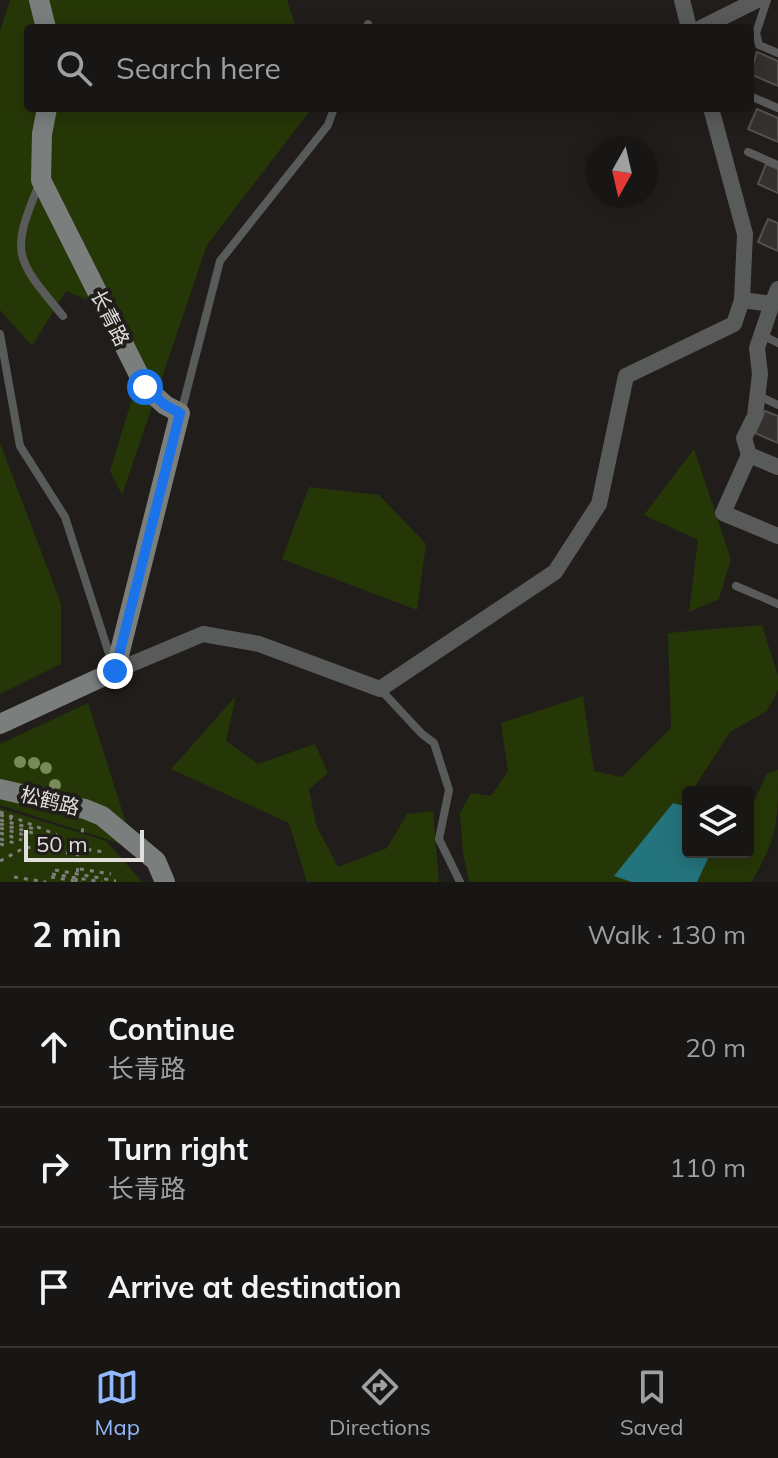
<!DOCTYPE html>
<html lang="en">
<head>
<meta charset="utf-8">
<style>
	body { margin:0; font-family:Mulish,"Noto Sans SC",sans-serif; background:#211f1d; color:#f1f3f6 }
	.controls { position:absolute; right:24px; bottom:24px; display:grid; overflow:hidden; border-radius:8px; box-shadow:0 4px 20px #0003 }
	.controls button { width:72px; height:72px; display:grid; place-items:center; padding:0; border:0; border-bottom:2px solid #363534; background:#181614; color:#f1f3f6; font:40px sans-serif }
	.compass { position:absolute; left:586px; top:136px; width:72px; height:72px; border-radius:50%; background:#181614; box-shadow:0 4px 20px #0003; rotate:188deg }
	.scale { position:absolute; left:24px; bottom:20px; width:120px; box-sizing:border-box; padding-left:8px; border:4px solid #e1dfdd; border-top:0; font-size:22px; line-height:28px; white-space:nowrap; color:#e1dfdd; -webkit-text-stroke:6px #201d1b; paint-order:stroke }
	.stop { position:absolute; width:24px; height:24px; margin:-18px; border:6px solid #1a73e8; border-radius:50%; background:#fff }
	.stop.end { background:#1a73e8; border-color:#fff; box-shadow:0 2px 8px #0008 }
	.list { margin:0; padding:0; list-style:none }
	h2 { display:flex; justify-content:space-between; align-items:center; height:104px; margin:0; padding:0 32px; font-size:34px }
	h2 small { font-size:26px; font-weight:400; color:#9f9fa0 }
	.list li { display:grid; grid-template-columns:52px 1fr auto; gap:24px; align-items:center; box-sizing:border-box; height:120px; padding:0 32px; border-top:2px solid #363534 }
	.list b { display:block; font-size:30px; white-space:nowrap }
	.list p { margin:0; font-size:26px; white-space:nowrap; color:#9f9fa0 }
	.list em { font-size:26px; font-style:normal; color:#9f9fa0 }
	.icon { flex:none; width:44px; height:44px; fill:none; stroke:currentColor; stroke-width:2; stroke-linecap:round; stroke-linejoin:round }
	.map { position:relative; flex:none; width:778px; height:882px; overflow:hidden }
	.search { position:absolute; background:#181614; box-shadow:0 4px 20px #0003; left:24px; right:24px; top:24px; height:88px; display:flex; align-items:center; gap:20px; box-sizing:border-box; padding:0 28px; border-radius:8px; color:#9f9fa0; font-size:30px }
	.sheet { height:464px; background:#181614 }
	nav { display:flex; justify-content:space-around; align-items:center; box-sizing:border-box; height:112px; border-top:2px solid #363534; background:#181614; font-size:22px; color:#9f9fa0 }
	nav a { display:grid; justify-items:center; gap:4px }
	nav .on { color:#92b7fd }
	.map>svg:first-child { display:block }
	.green { fill:#263707 }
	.water { fill:#24747d }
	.building { fill:#35312f; stroke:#54504e; stroke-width:2 }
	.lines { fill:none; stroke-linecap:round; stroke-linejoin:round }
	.path { stroke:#807e7c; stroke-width:3; stroke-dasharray:4 6; stroke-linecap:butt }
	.lane { stroke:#595b5b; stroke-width:8 }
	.street { stroke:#595b5b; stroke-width:16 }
	.secondary { stroke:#7a7e7d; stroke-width:20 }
	.tree { fill:#778a57 }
	.route { stroke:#1a73e8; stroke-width:10 }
	.labels { text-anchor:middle; stroke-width:8; stroke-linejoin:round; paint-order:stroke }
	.street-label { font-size:20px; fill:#e1dfdd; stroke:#201d1b }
</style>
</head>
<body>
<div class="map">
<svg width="778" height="882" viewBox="0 0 778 882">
	<rect width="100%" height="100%" fill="#201d1b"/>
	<!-- green -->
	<g class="green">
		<path d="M10,0h277l9,28h-268v80h284l-105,137 -85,250 -12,-24 29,-95 -27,-65 -46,-20 -34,55 -32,-36v-279z"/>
		<path d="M0,443l61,161v60l-61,30z"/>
		<path d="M694,449l37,110 -12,40 -30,13 9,-72 -54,-25z"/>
		<path d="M309,487l70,8 47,49 -9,66 -135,-51z"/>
		<path d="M762,625l16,51v14l-11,21 -37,21 -36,56 3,4h-9v60h60v-39l19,-39 11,-4c0,52 0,68 -27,112h-282l-6,-30 -3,-39 11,-20 20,3 17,-25 -7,-48 82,-27 11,75 28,6 49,-49 -3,-95z"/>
		<path d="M236,696l-10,45 32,23 57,-20 13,29 -19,16 7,36 22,42 49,-19 20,-34 26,-3 6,71h-132l-18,-59 -118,-54z"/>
		<path d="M88,703l46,145 -134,-43v-61z"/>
		<path d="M0,808l106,33 36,41h-142z"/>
	</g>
	<!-- water -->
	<path class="water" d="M673,803l15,4v45h23l-14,30h-65l-18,-6z"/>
	<!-- building -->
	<g class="building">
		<path d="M757,52l21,9v25l-28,-12z"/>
		<path d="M757,109l21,9v24l-30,-13z"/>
		<path d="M766,164l12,5v24l-20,-9z"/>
		<path d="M768,219l10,4v28l-20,-9z"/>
		<path d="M765,411l13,5v27l-23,-10z"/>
	</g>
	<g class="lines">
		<!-- path -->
		<g class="path">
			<path d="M0,812l57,23"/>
			<path d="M0,815l12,4"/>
			<path d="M0,820l35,9"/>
			<path d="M0,824l33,9"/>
			<path d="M0,828l28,8"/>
			<path d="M0,833l22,7"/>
			<path d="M0,839l15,4"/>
			<path d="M38,842l66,10"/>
			<path d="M0,844l8,2"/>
			<path d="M0,861l26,-14 53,8"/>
			<path d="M80,869l31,5"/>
			<path d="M55,870l61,11"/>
			<path d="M52,874l50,8"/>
			<path d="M14,877l32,5"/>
			<path d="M51,877l30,5"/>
			<path d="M76,882l7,-56"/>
		</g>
		<!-- lane -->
		<g class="lane">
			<path d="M767,0l-11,33 3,12 19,8"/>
			<path d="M367,28l1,-4"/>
			<path d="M750,96l28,12"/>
			<path d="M748,152l30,13"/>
			<path d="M40,182c-30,72 -26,75 23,134"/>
			<path d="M0,334l20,112 45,71 47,146"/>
			<path d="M762,335l16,8"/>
			<path d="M757,395l21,10"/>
			<path d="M181,413l39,-152 108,-136 6,-17"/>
			<path d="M736,586l42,18"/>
			<path d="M380,689l42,45 12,9 15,47 -10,49 21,43"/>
		</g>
		<!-- street -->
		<g class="street">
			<path d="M682,0l7,28"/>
			<path d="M701,28l56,-28"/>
			<path d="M711,108l34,126 -3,66"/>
			<path d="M772,304l-15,44 3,26 -5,42 -11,22 5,17 29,12"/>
			<path d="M749,455l-26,58 55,23"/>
			<path d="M115,671l88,-37 56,10 121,45 175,-117 44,-68 27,-128 108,-52 8,-24 30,4 6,-15"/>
		</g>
		<!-- secondary -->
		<g class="secondary">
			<path d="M39,0l7,28"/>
			<path d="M0,724l115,-53 65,-258 -15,-8 -20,-18 -104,-207 1,-46 5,-26"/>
			<path d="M0,789l85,20 17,7 54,45 9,21"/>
		</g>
	</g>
	<!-- trees -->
	<g class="tree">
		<circle cx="20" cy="762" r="6"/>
		<circle cx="34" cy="763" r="6"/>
		<circle cx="46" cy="768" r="6"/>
		<circle cx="55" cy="785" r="6"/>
	</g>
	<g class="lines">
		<!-- route -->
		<path class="route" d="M115,671l65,-258 -15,-8 -20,-18"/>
	</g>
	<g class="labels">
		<!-- street labels -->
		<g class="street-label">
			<text transform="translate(110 318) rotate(63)" y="7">长青路</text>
			<text transform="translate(50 801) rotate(14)" y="7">松鹤路</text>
		</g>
	</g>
</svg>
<div class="controls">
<button><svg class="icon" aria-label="layers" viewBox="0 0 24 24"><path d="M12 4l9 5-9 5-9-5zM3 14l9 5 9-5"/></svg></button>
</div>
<svg class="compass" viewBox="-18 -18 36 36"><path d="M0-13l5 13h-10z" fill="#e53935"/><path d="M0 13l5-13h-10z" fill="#9f9fa0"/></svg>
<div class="scale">50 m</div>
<div class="stop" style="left:145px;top:387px"></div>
<div class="stop end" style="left:115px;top:671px"></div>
<div class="search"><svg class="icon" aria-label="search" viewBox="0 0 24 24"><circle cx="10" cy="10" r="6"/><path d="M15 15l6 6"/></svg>Search here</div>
</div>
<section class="sheet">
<h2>2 min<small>Walk · 130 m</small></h2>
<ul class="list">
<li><svg class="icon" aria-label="ahead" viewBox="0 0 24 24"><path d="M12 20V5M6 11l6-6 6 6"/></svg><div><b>Continue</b><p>长青路</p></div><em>20 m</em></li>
<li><svg class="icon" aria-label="right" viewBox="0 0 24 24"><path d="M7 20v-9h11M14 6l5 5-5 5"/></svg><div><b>Turn right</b><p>长青路</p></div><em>110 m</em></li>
<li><svg class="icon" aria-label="arrive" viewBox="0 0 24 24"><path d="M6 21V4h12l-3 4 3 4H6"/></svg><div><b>Arrive at destination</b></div></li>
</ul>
</section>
<nav>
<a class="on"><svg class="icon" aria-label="map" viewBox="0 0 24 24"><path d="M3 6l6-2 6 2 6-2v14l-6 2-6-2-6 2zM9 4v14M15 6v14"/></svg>Map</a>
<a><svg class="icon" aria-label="directions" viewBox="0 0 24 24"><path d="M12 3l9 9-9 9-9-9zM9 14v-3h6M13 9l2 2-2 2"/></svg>Directions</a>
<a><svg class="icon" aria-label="saved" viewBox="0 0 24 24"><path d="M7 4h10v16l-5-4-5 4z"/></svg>Saved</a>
</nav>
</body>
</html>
